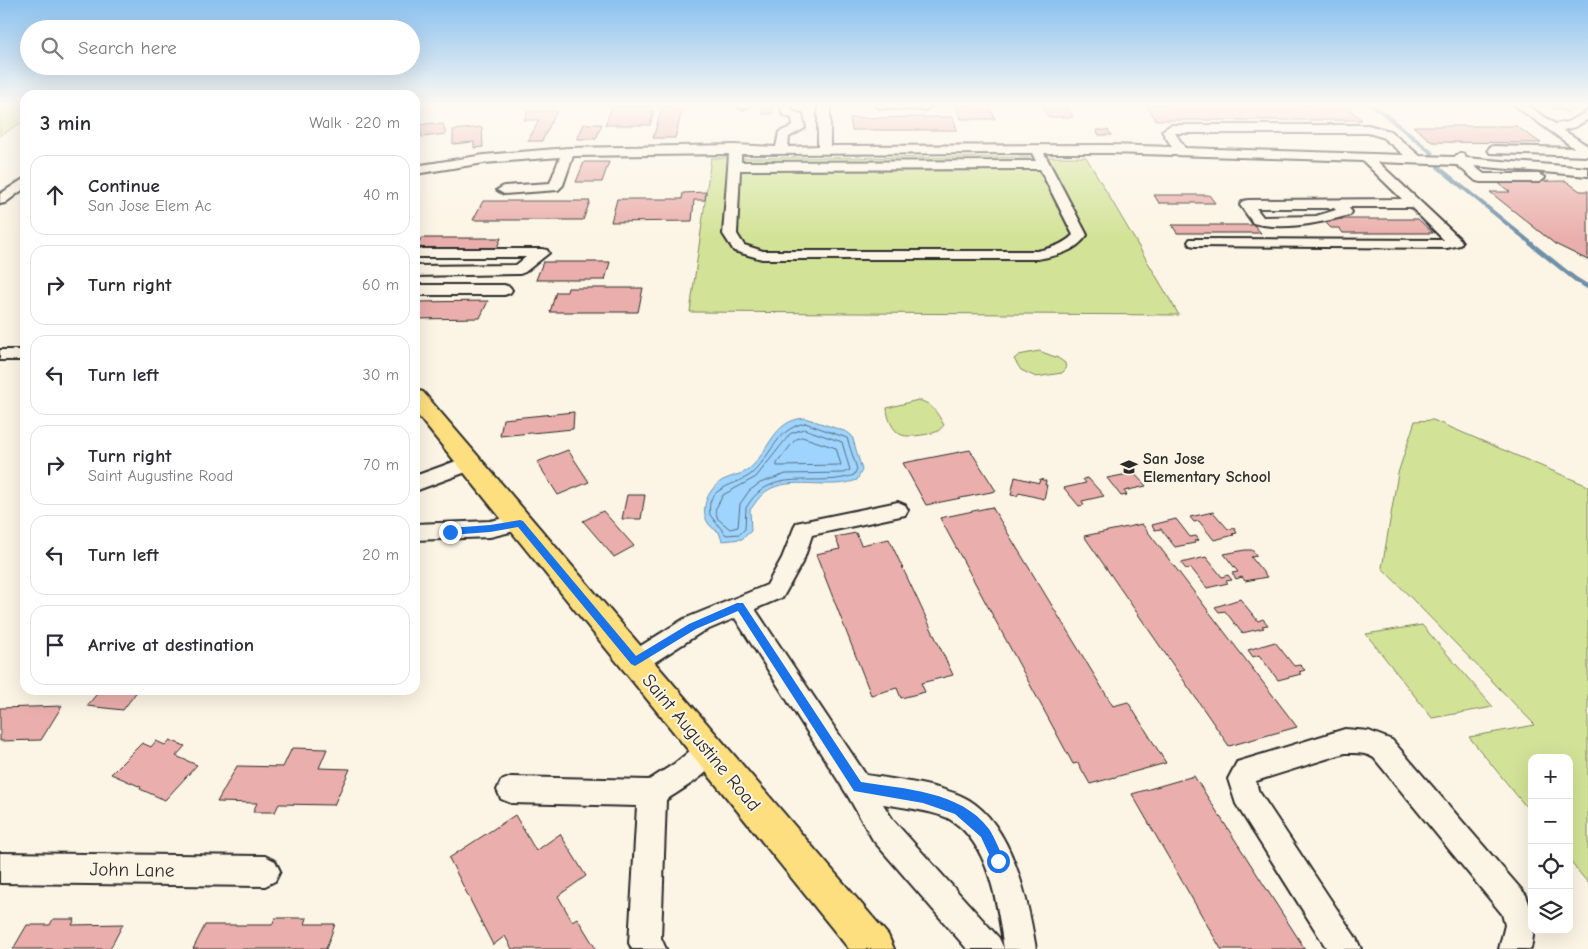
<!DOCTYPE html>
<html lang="en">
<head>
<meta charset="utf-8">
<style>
	body { margin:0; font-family:"Comic Neue",sans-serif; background:#f7f7f7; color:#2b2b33 }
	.controls { position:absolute; right:15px; bottom:15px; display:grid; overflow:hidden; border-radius:10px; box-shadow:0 5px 20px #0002 }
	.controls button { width:45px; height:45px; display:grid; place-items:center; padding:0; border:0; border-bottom:1px solid #e1e1e2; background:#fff; color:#2b2b33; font:25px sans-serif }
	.stop { position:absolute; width:15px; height:15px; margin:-11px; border:4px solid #1a73e8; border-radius:50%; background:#fff }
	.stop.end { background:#1a73e8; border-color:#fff; box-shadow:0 1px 5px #0008 }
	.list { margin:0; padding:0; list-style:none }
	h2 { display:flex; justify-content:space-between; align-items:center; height:65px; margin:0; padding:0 20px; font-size:21px }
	h2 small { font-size:16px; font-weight:400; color:#7c7c81 }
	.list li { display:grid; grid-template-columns:32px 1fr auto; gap:15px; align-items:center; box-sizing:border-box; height:80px; margin:0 10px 10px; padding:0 10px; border:1px solid #e1e1e2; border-radius:15px }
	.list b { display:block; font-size:19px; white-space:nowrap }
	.list p { margin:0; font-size:16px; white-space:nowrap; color:#7c7c81 }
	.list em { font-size:16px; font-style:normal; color:#7c7c81 }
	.icon { flex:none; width:28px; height:28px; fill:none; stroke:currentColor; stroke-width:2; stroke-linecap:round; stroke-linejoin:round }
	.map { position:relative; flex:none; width:1588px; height:949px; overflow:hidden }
	.search { position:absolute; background:#fff; box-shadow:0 5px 20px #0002; left:20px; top:20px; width:400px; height:55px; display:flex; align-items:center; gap:12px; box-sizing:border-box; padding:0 18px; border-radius:28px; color:#7c7c81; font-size:19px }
	.panel { position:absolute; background:#fff; box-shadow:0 5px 20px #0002; left:20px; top:90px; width:400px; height:605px; border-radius:15px }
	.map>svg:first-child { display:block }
	.green { fill:#d2e397; stroke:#7e8761 }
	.water { fill:#9ed4fd; stroke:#7090a9 }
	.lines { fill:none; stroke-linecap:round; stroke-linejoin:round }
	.shore { stroke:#596f7f; stroke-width:1 }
	.stream-far1 { stroke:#7090a9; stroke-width:4 }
	.stream { stroke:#7090a9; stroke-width:4.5 }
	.building { fill:#eaafac; stroke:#2b2b2b }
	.minor-casing { stroke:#2b2b2b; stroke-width:4 }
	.major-casing { stroke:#2b2b2b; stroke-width:4 }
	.minor { fill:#fcf5e5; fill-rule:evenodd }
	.major { fill:#fddf80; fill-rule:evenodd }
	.route { fill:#1a73e8 }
	.labels { text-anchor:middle; stroke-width:4; stroke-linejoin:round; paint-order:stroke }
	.poi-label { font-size:16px; font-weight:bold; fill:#2b2b2b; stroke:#fcf5e5; text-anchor:start }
	.near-street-label { font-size:19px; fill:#2b2b2b; stroke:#fcf5e5 }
</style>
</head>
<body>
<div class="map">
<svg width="1588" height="949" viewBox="0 0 1588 949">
	<rect width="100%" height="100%" fill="#fcf5e5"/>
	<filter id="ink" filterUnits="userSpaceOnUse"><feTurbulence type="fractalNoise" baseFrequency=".02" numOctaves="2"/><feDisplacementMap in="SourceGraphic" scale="10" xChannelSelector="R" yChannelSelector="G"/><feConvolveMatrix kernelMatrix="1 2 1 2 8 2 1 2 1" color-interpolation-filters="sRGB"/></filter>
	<g filter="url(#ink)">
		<!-- green -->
		<g class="green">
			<path d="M0,105h25v15l-25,16z"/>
			<path d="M1086,157l93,158 -489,-3 21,-154z"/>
			<path d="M1039,351l19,7 7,5 1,6 -4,4 -26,4 -15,-7 -7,-11 5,-4z"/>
			<path d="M918,400c14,3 19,13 26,25 -2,2 -3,4 -6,6 -5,3 -30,7 -36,4 -9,-3 -15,-18 -15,-27z"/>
			<path d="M1433,420l155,66v397l-19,-23v-102h-37v56l-63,-77 66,-12 -153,-157 16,-95 17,-52z"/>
			<path d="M1422,625l71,82 -61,11 -66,-84z"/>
		</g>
		<!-- water -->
		<path class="water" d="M805,418l42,14 5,4 10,34 -5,10c-27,10 -60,-3 -85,8 -10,4 -16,14 -22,22l1,21 -9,8 -20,2 -3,-9c-24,-11 -15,-41 4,-52 8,-4 17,-5 25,-10 22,-18 24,-50 57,-52z"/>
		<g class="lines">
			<!-- shore -->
			<g class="shore">
				<path d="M805,423l42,15 10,31 -3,6c-39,14 -83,-11 -108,33l-1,21 -5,5 -14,1 -16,-20c-1,-6 -1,-13 3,-19 9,-11 26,-13 37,-21 21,-17 25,-46 55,-52z"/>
				<path d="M804,429l38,13 8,28 -7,3 -57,1 -26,9 -11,8 -9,13 -2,23 -8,2 -12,-10 -3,-9 8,-15 33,-18 34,-43z"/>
				<path d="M802,437l34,11 5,17 -64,1v-3l18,-23z"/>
			</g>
			<!-- stream-far1 -->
			<g class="stream-far1">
				<path d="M1373,105l59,48"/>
				<path d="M1438,167l94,77"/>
			</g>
			<!-- stream -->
			<path class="stream" d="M1530,243l45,36 13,8"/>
		</g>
		<!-- building -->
		<g class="building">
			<path d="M763,105h10l-1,9h-10z"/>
			<path d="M956,105h33l6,14h-34z"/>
			<path d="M1146,105h199l17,15h-206z"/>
			<path d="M1544,105h36l-13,7z"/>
			<path d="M612,107h40l-1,4h3l-4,14h-45z"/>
			<path d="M662,107h21l-8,31h-22z"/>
			<path d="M1043,108h25l5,9h-25z"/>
			<path d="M528,111h29l-15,30h-14l11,-21h-15z"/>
			<path d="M953,117l4,13h-105l-2,-12z"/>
			<path d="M434,123l1,2 8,-1 3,10 -24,3 -3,-12z"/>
			<path d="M584,124h18l-6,15h-19z"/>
			<path d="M1413,126h103l25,17 -109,-1z"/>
			<path d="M482,127l1,20 -9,1v-6l-21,2v-14z"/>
			<path d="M1096,130h12l4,5h-13z"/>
			<path d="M584,162h25l-7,20h-26z"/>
			<path d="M1566,181l14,10h8v69l-33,-16 -65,-52h20l-13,-10z"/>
			<path d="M706,192l-1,8h-11l-2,21 -81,1 6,-23h65l1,-6z"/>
			<path d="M1154,195h55l6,8h-56z"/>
			<path d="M483,201h107l-7,19h-110z"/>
			<path d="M1322,219h96l15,14h-90l-4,-5h-8z"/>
			<path d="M1172,225h82l7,8h-84z"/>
			<path d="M421,238h80l-5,12h-81z"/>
			<path d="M543,262h67l-5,18h-69z"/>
			<path d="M568,288h75l-5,24h-88l6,-20h11z"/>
			<path d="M488,301l-8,17 -65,1v-17z"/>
			<path d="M574,412l-1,17 -73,7 3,-17z"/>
			<path d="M568,450l21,32 -31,13 -21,-33z"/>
			<path d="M970,450l26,41 -70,14 -23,-42z"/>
			<path d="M1130,469l16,17 -22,5 3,4 -6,1 -14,-18 21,-4 -3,-4z"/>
			<path d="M1015,477l24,6 1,-4 6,2 -1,4h2l-3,14 -25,-6 -2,3 -6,-1z"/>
			<path d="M1088,478l16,18 -22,5 2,4 -5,1 -15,-18 22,-5 -3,-4z"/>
			<path d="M627,495h18l-4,24h-19z"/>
			<path d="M992,507l121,199 15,-4 38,61 -76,21 -12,-21 -5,1 -133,-246z"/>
			<path d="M603,511l31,35 -20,11 -31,-36z"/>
			<path d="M1213,512l15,17 6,-1 3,5 -5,1 2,1 -20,5 -15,-19 -5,1 -4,-5z"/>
			<path d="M1176,519l14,18 6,-1 3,4 -5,1 1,2 -20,4 -14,-18 -6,1 -3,-5z"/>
			<path d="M1142,524l155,203 -68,19 -145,-210z"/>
			<path d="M856,533l5,12 28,-6 64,136 -32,8 4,9 -24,6 -4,-10 -26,7 -55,-141 24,-5 -5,-12z"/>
			<path d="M1245,550h7l5,6 -6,1 16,20 -22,4 -3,-4 -6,2 -4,-6 6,-1 -14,-18z"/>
			<path d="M1206,557l16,20 6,-2 4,5 -6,1 2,2 -21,5 -16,-20 -5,1 -5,-6z"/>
			<path d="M1240,599l18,22 5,-2 5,6 -6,1 2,2 -22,5 -17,-22 -6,1 -4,-5z"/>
			<path d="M1275,642l19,24 6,-1 5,5 -6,2 2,2 -23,6 -19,-25 -6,2 -5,-7z"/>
			<path d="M100,690h38l-15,20 -36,-4z"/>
			<path d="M62,706l-21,34 -41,1v-33z"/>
			<path d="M170,740l15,6 -9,10 21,9 -32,35 -25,-11 1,-2 -30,-13 31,-31 9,4 5,-6 9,4z"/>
			<path d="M292,748l35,1 -8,19 31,1 -16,36 -55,-1 -4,8h-22l4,-9 -40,-1 20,-36 46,1z"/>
			<path d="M1194,776l111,173h-84l-89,-155z"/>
			<path d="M515,815l21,36 24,-17 26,42 -28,20 14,25 5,-3 19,31h-84l-7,-13 -12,9 -44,-87z"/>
			<path d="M275,918h32l-2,6h30l-9,25h-133l12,-24h67z"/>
			<path d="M53,919h22l-3,6 51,-1 -13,25h-97l14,-24h23z"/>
		</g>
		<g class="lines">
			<!-- minor casing -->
			<g class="minor-casing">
				<g id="minor">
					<path d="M737,105h12v1l-6,3 -4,-1z"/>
					<path d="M780,105h12v6l10,3 3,14 -16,9 -1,10 30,-1v-41h12v41l280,-1 62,2 -10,-16 9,-6h197l22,6 30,25 34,1 6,-4 4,1 2,4 122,10v8l-114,-10 10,8h55l6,4 -6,4h-58l-5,-1 -19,-16 -79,-3 82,77 2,3 -2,3 -13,3 -252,-2 -5,-1 -2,-3 2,-3 254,1 -33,-33h-63l4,5 -2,3c-30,8 -67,16 -97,8l-13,-18 3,-4 5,-1 154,-1 -39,-38 -253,-8h-66l43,82c-12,17 -30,21 -50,24h-275l-28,-8 -11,-17 6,-80 -156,2 -10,29 -5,5 -54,4 -7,-4 7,-4 46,-3 10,-26 -76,6 -69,11v-8l69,-11 84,-7 167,-3 41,2 3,-15 14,-6 -1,-8 -9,-3zM1175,133h193l14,4 22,18 -219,-7zM1032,153l4,8 -295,1v-8zM1040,169l33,66c-10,10 -22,13 -36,16h-274l-19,-6 -7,-11 3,-64zM1256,208h78l2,2 -20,6 -53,1z"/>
					<path d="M874,105h55l2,2 -6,3 -46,-2z"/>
					<path d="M1514,105h13l28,19 13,-2 20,-11v8l-13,8 -12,3 25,16v10l-98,-3 -2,-3 2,-3 4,-1 80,2z"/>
					<path d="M25,178v10l-20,15 -5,1v-10z"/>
					<path d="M415,249h127l5,1 2,3 -24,19 -5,2 -105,2v-10l101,-1 10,-8h-111z"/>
					<path d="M415,285h89l6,2 2,3 -2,3 -6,2h-89z"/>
					<rect x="0" y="350" width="25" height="10"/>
					<path d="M470,456l7,2 3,5 -3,5 -62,23v-15z"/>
					<path d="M898,502l7,3 3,5 -3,5 -93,20 -8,24 -21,38 -28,12 111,166c27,4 81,11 103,25 44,27 59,101 67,149h-32c-6,-41 -14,-105 -53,-129 -14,-9 -51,-13 -68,-16l10,16 106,118 5,11h-37l-94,-109 -25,-44 -113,-178 -35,15 -56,36 -9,3 -9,-3 -3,-7 3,-7 58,-36 83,-34 15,-27 14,-35z"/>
					<path d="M520,515l7,3 4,5 -4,5 -37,9 -75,3v-16l75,-3z"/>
					<path d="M1345,729l24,2 23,9 134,155 6,17v18h2l-3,19h-32l6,-24 -3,-11 -128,-156c-9,-6 -19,-5 -29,-5l-89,28 2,9 98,148 5,11h-34l-91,-145 -8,-25 9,-17z"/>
					<path d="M710,739l9,3 4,9c-10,22 -38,36 -57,49l-5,138 5,11h-34l-3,-6 8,-137 -126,-3 -10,-4 -4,-9 4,-9 10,-4 138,3 25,-16 27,-22z"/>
					<path d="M0,853l265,3 10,5 5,10 -5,10 -10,5 -265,-3z"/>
				</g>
			</g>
			<!-- major casing -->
			<g class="major-casing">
				<path id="major" d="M415,390l8,2 465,543 6,14h-45l-434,-537z"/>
			</g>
			<!-- minor -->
			<use href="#minor" class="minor"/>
			<!-- major -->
			<use href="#major" class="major"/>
		</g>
	</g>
	<!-- sky -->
	<linearGradient id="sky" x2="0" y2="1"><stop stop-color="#8ac1f0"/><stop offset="0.44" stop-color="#fefaf3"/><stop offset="1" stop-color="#fefaf3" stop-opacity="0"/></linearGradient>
	<rect width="1588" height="238" fill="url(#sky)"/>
	<!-- route -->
	<path class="route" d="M520,520l3,1 113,135 53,-32 48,-21h6l118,179c43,7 100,9 128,47 6,9 11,22 15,32l-1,4 -5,2 -4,-2 -13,-28 -26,-23 -32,-11 -69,-12 -116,-180 -42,18 -61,37 -4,-2 -113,-137 -28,5 -40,3 -4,-3 4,-4 40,-3z"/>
	<!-- icons -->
	<defs>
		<g id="school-bare" transform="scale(1.35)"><path d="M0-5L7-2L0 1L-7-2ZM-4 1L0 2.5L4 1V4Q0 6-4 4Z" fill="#2b2b2b" stroke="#fcf5e5" stroke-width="2.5" paint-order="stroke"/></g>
	</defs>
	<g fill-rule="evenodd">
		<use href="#school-bare" x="1129" y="467"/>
	</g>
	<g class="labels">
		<!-- poi labels -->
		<g class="poi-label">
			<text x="1143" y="464">San Jose<tspan x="1143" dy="18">Elementary School</tspan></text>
		</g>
		<!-- near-street labels -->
		<g class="near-street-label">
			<text transform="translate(702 742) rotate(50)" y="7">Saint Augustine Road</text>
			<text transform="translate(132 869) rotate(1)" y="7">John Lane</text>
		</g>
	</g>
</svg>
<div class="controls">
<button>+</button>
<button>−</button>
<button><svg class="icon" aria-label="locate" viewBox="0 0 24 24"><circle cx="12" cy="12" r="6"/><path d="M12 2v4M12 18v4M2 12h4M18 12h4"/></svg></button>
<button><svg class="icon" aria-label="layers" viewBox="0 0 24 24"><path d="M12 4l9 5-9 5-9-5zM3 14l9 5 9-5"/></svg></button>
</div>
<div class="stop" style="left:998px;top:861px"></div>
<div class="stop end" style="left:450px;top:532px"></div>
<div class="search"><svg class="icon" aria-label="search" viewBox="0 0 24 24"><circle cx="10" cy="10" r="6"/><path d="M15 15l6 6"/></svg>Search here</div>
<section class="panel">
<h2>3 min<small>Walk · 220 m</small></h2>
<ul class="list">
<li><svg class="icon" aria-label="ahead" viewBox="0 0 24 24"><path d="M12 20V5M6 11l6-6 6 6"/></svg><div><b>Continue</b><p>San Jose Elem Ac</p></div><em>40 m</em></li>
<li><svg class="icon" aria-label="right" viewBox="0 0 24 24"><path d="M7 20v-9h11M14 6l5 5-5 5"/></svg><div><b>Turn right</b></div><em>60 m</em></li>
<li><svg class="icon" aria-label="left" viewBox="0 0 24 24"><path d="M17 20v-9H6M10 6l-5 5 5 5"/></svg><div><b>Turn left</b></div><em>30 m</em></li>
<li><svg class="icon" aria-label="right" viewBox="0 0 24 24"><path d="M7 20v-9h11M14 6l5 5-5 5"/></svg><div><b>Turn right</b><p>Saint Augustine Road</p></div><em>70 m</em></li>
<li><svg class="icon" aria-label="left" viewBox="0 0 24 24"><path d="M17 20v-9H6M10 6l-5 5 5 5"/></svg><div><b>Turn left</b></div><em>20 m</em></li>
<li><svg class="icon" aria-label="arrive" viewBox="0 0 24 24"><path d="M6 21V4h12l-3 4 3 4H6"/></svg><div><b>Arrive at destination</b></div></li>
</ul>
</section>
</div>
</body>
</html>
